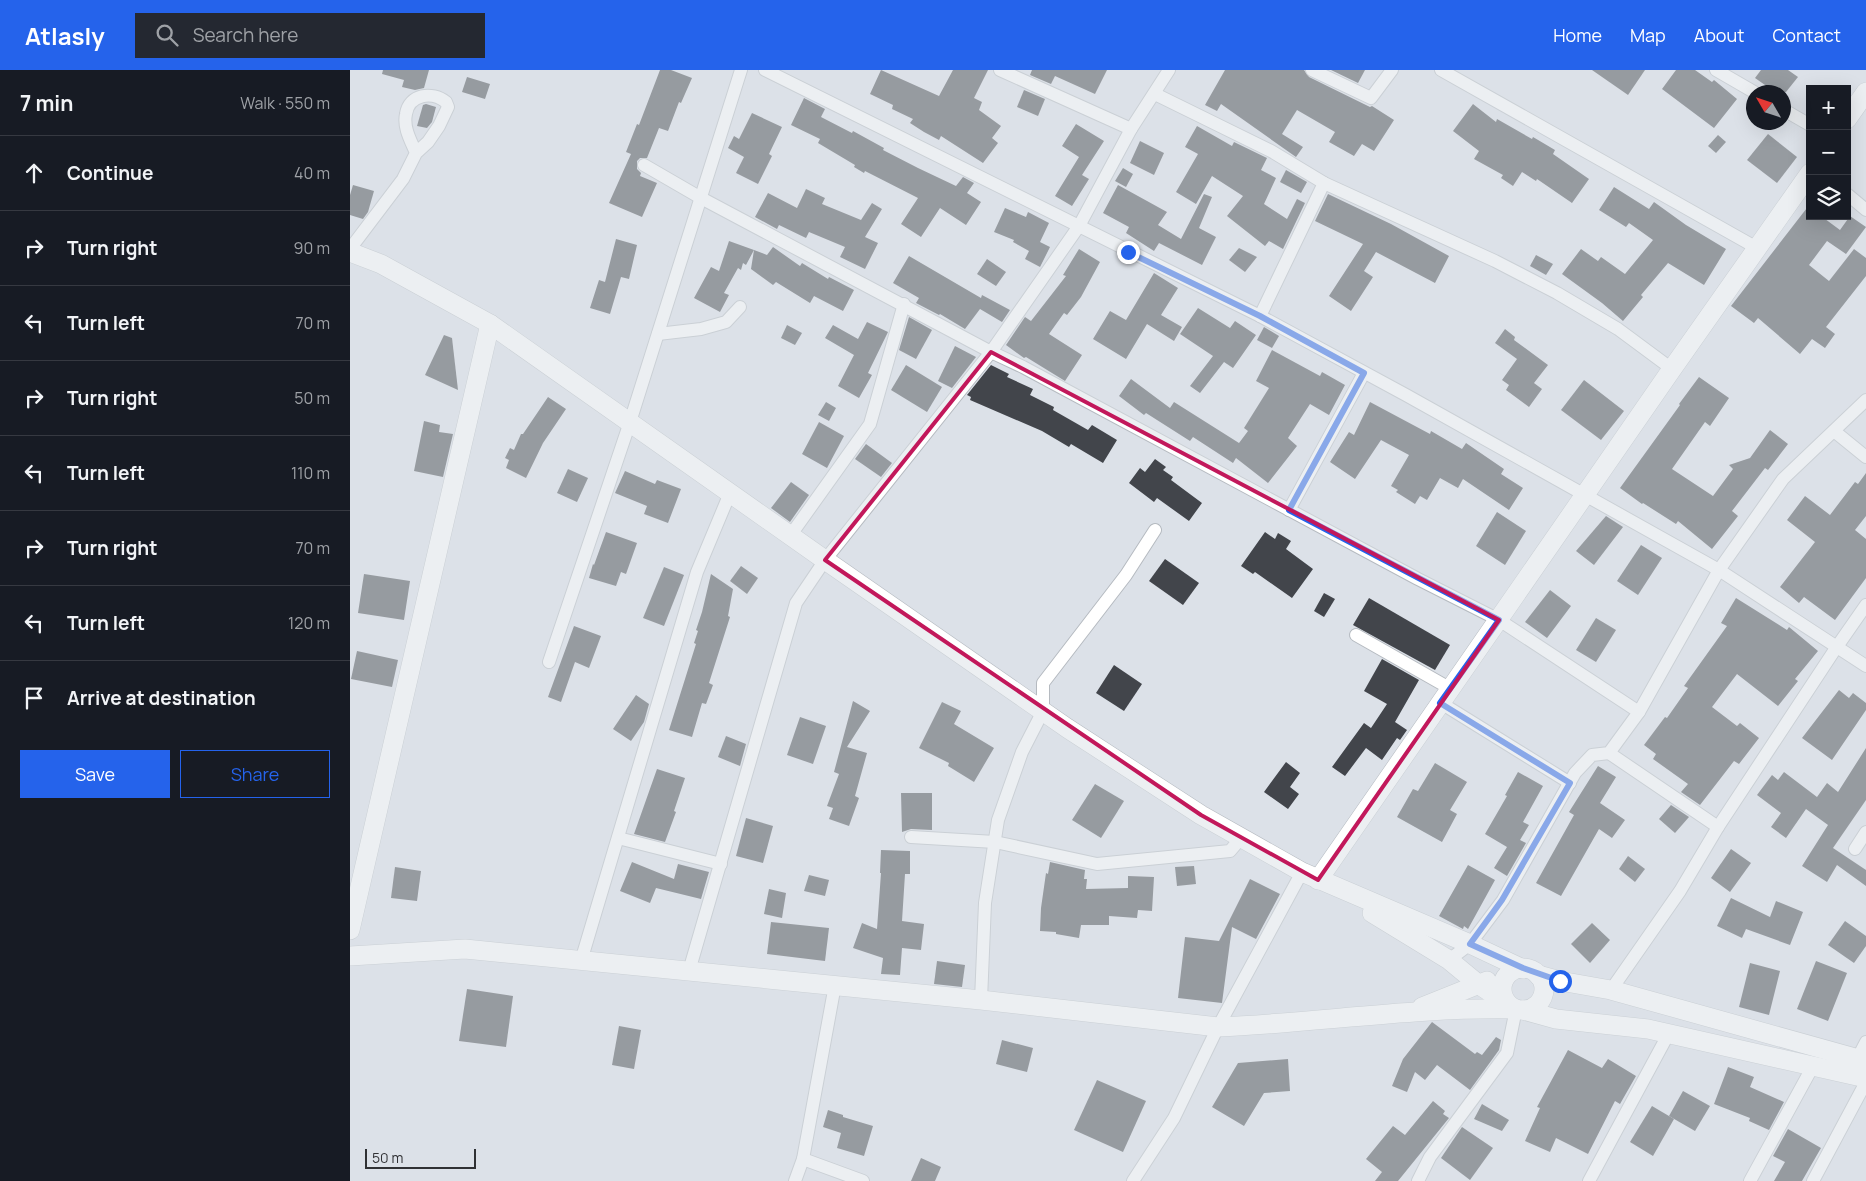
<!DOCTYPE html>
<html lang="en">
<head>
<meta charset="utf-8">
<style>
	body { margin:0; font-family:Manrope,sans-serif; background:#242831; color:#f1f3f6 }
	.controls { position:absolute; right:15px; top:15px; display:grid; overflow:hidden; border-radius:0px; box-shadow:0 5px 20px #0002 }
	.controls button { width:45px; height:45px; display:grid; place-items:center; padding:0; border:0; border-bottom:1px solid #363941; background:#171b24; color:#f1f3f6; font:25px sans-serif }
	.compass { position:absolute; left:1396px; top:15px; width:45px; height:45px; border-radius:50%; background:#171b24; box-shadow:0 5px 20px #0002; rotate:309deg }
	.scale { position:absolute; left:15px; bottom:12px; width:111px; box-sizing:border-box; padding-left:5px; border:2px solid #303134; border-top:0; font-size:14px; line-height:18px; white-space:nowrap; color:#303134; -webkit-text-stroke:4px #dce1e8; paint-order:stroke }
	.stop { position:absolute; width:15px; height:15px; margin:-11px; border:4px solid #2563eb; border-radius:50%; background:#fff }
	.stop.end { background:#2563eb; border-color:#fff; box-shadow:0 1px 5px #0008 }
	.list { margin:0; padding:0; list-style:none }
	h2 { display:flex; justify-content:space-between; align-items:center; height:65px; margin:0; padding:0 20px; font-size:21px }
	h2 small { font-size:16px; font-weight:400; color:#9ea1a6 }
	.list li { display:grid; grid-template-columns:32px 1fr auto; gap:15px; align-items:center; box-sizing:border-box; height:75px; padding:0 20px; border-top:1px solid #363941 }
	.list b { display:block; font-size:19px; white-space:nowrap }
	.list em { font-size:16px; font-style:normal; color:#9ea1a6 }
	.actions { display:flex; gap:10px; padding:15px 20px }
	.actions a { flex:1; padding:11px 0; border:1px solid #2563eb; border-radius:0px; text-align:center; font-size:18px; color:#2563eb }
	.actions .main { background:#2563eb; color:#fff }
	.icon { flex:none; width:28px; height:28px; fill:none; stroke:currentColor; stroke-width:2; stroke-linecap:round; stroke-linejoin:round }
	.map { position:relative; flex:none; width:1516px; height:1111px; overflow:hidden }
	header { display:flex; align-items:center; gap:30px; box-sizing:border-box; height:70px; padding:0 25px; background:#2563eb; color:#fff }
	header strong { font-size:24px }
	nav { display:flex; gap:28px; margin-inline-start:auto; font-size:18px }
	.search { width:350px; height:45px; background:#242831; display:flex; align-items:center; gap:12px; box-sizing:border-box; padding:0 18px; border-radius:0px; color:#9ea1a6; font-size:19px }
	main { display:flex }
	aside { flex:1; background:#171b24 }
	.map>svg:first-child { display:block }
	.building { fill:#42454b }
	.lines { fill:none; stroke-linecap:round; stroke-linejoin:round }
	.street-casing { stroke:#b5bac0; stroke-width:14 }
	.secondary-casing { stroke:#b5bac0; stroke-width:20 }
	.street { stroke:#fff; stroke-width:12 }
	.secondary { stroke:#fff; stroke-width:19 }
	.route { stroke:#2563eb; stroke-width:6 }
	.marked { fill:none; stroke:#c2185b; stroke-width:4; stroke-linejoin:round }
</style>
</head>
<body>
<header>
<strong>Atlasly</strong>
<div class="search"><svg class="icon" aria-label="search" viewBox="0 0 24 24"><circle cx="10" cy="10" r="6"/><path d="M15 15l6 6"/></svg>Search here</div>
<nav><a>Home</a><a>Map</a><a>About</a><a>Contact</a></nav>
</header>
<main>
<aside>
<h2>7 min<small>Walk · 550 m</small></h2>
<ul class="list">
<li><svg class="icon" aria-label="ahead" viewBox="0 0 24 24"><path d="M12 20V5M6 11l6-6 6 6"/></svg><div><b>Continue</b></div><em>40 m</em></li>
<li><svg class="icon" aria-label="right" viewBox="0 0 24 24"><path d="M7 20v-9h11M14 6l5 5-5 5"/></svg><div><b>Turn right</b></div><em>90 m</em></li>
<li><svg class="icon" aria-label="left" viewBox="0 0 24 24"><path d="M17 20v-9H6M10 6l-5 5 5 5"/></svg><div><b>Turn left</b></div><em>70 m</em></li>
<li><svg class="icon" aria-label="right" viewBox="0 0 24 24"><path d="M7 20v-9h11M14 6l5 5-5 5"/></svg><div><b>Turn right</b></div><em>50 m</em></li>
<li><svg class="icon" aria-label="left" viewBox="0 0 24 24"><path d="M17 20v-9H6M10 6l-5 5 5 5"/></svg><div><b>Turn left</b></div><em>110 m</em></li>
<li><svg class="icon" aria-label="right" viewBox="0 0 24 24"><path d="M7 20v-9h11M14 6l5 5-5 5"/></svg><div><b>Turn right</b></div><em>70 m</em></li>
<li><svg class="icon" aria-label="left" viewBox="0 0 24 24"><path d="M17 20v-9H6M10 6l-5 5 5 5"/></svg><div><b>Turn left</b></div><em>120 m</em></li>
<li><svg class="icon" aria-label="arrive" viewBox="0 0 24 24"><path d="M6 21V4h12l-3 4 3 4H6"/></svg><div><b>Arrive at destination</b></div></li>
</ul>
<div class="actions"><a class="main">Save</a><a>Share</a></div>
</aside>
<div class="map">
<svg width="1516" height="1111" viewBox="0 0 1516 1111">
	<rect width="100%" height="100%" fill="#dce1e8"/>
	<!-- building -->
	<g class="building">
		<path d="M33,0h46l-5,18 -9,2 -13,-3 2,-7 -22,-6z"/>
		<path d="M310,0h11l21,8 -11,25 -2,-1 -11,29 -9,-3 -12,30h-7l-3,3v8l4,4 -1,3 17,7 -15,34 -33,-14 22,-49 -5,-2 11,-28 2,1z"/>
		<path d="M531,0l58,26 14,-26h35l-14,28 8,4 -3,8 22,16 -9,12 6,5 -15,20 -42,-27 -2,4 -15,-8 -14,-9 3,-4 -21,-10 1,-4 -23,-11z"/>
		<path d="M682,0h75l-12,24 -40,-18 -4,8 -21,-9z"/>
		<path d="M875,0h79l5,7 61,30 2,-1 22,14 -20,31 -12,-7 -8,12 -25,-14 6,-10 -38,-22 -15,24 21,13 -7,10 -75,-53 -4,7 -12,-6z"/>
		<path d="M981,0h34l-7,13z"/>
		<path d="M1242,0h53l-17,25z"/>
		<path d="M1326,0h19l17,12 2,-2 23,19 -23,29 -52,-39z"/>
		<path d="M1411,0h27l10,7 -12,15h-11l-20,-14z"/>
		<path d="M117,7l23,7 -5,15 -23,-7z"/>
		<path d="M674,20l21,9 -7,17 -21,-9z"/>
		<path d="M454,28l21,11 -4,8 31,16 1,-2 31,17 -1,2 35,18 38,18 7,-9 11,6 -7,10 14,9 -15,23 -26,-17 -19,29 -20,-13 17,-26 -53,-27 -1,2 -10,-6 1,-2 -37,-22 2,-4 -29,-14z"/>
		<path d="M76,34l10,3 -4,15 -5,6 -10,-2 6,-21z"/>
		<path d="M1123,34l23,18 1,-3 35,20 1,-2 22,13 -2,4 36,25 -17,24 -35,-24 -1,2 -14,-9 -9,14 -12,-8 2,-3 -29,-16 5,-8 -26,-20z"/>
		<path d="M402,43l30,14 -13,27 3,2 -14,28 -22,-11 8,-16 -16,-9 6,-12 5,3z"/>
		<path d="M726,54l28,17 -22,34 7,4 -17,27 -17,-10 24,-39 -17,-11z"/>
		<path d="M847,56l35,20 2,-4 33,16 -6,12 15,8 -12,26 23,15 10,-20 8,4 -22,46 -14,-8 -4,5 -38,-30 16,-20 -31,-20 -16,28 -20,-12 22,-38 -13,-7z"/>
		<path d="M1418,64l29,23 -20,26 -30,-23z"/>
		<path d="M1368,65l8,7 -10,11 -8,-7z"/>
		<path d="M790,71l24,12 -10,22 -24,-12z"/>
		<path d="M773,98l10,6 -7,13 -11,-6z"/>
		<path d="M936,100l21,12 -6,11 -21,-11z"/>
		<path d="M3,115l21,6 -6,21 -5,7 -13,-4v-20z"/>
		<path d="M768,115l49,27 -9,13 23,14 23,-45 8,3 -13,31 17,9 -14,28 -43,-22 -5,8 -28,-18 3,-6 -26,-14z"/>
		<path d="M1264,117l35,22 5,-7 32,23 40,24 -22,36 -36,-22 -27,32 2,2 -20,24 -21,-18 -40,-29 19,-25 17,12 3,-4 24,17 28,-34 -24,-17 -3,4 -27,-17z"/>
		<path d="M456,119l19,9 -3,6 39,16 11,-17 10,6 -17,28 13,6 -13,26 -25,-12 5,-10 -36,-15 -3,6 -27,-13 -2,4 -22,-12 13,-24 29,15z"/>
		<path d="M978,124l63,30 58,32 -14,27 -59,-31 -12,19 9,6 -22,34 -22,-15 34,-52 -48,-23z"/>
		<path d="M1460,134v12h11l19,14 10,-14 16,11 -20,27 -19,-13 -18,24 20,16 25,-32 12,9v18l-40,51 9,7 -10,14 -13,-9 -12,15 -42,-36 -4,5 -23,-17z"/>
		<path d="M655,138l21,9 2,-5 21,11 -9,19 10,5 -10,20 -15,-8 4,-8 -16,-9 1,-2 -20,-8z"/>
		<path d="M266,169l21,6 -8,34 -8,-2 -11,37 -20,-6 9,-28 6,2z"/>
		<path d="M379,171l25,9 -8,15 -3,-2 -2,7 -3,-2 -14,25 5,2 -9,17 -26,-14 17,-31 8,4z"/>
		<path d="M423,177l27,19 2,-3 26,16 1,-2 25,13 -11,21 -29,-15 -4,7 -34,-21 -3,3 -22,-16 3,-19 13,5z"/>
		<path d="M889,178l18,9 -12,15 -16,-12z"/>
		<path d="M729,179l21,13 -19,35 -14,18 -3,-2 -15,21 33,21 -17,26 -39,-24 -2,1 -18,-13 19,-28 6,4 35,-45 -3,-1z"/>
		<path d="M1186,185l17,9 -7,11 -16,-9z"/>
		<path d="M559,186l72,42 1,-3 28,15 -8,12 -22,-13 -15,20 -25,-15 -1,1 -23,-12 3,-5 -26,-15z"/>
		<path d="M637,189l19,13 -10,14 -19,-12z"/>
		<path d="M804,203l24,15 -17,27 21,12 -8,14 -27,-17 -21,35 -33,-20 17,-28 16,9z"/>
		<path d="M848,238l32,20 5,-7 21,14 -23,33 -9,-6 -24,31 -10,-7 23,-30 -33,-22z"/>
		<path d="M559,247l23,13 -16,29 -17,-9z"/>
		<path d="M517,252l21,10 -20,41 4,2 -13,23 -21,-12 16,-31 -29,-17 8,-13 25,14z"/>
		<path d="M437,255l15,8 -7,12 -14,-7z"/>
		<path d="M914,257l15,9 -7,12 -15,-8z"/>
		<path d="M1155,259l10,8 -1,3 34,25 -14,18 8,6 -13,18 -23,-17 3,-5 -7,-5 15,-21 -22,-16z"/>
		<path d="M94,265l8,3 6,52 -33,-15z"/>
		<path d="M605,276l21,11 -24,31 -14,-7z"/>
		<path d="M922,280l48,26 2,-4 23,13 -16,30 -19,-11 -22,34 9,8 -29,37 -32,-25 -3,5 -40,-26 -3,4 -44,-28 -2,2 -25,-19 12,-17 39,29 4,-6 65,41 9,-12 -4,-3 25,-40 -13,-7z"/>
		<path d="M556,295l36,22 -15,25 -36,-22z"/>
		<path d="M641,295l18,9 -2,3 26,12 -3,6 24,12 -1,3 35,20 4,-5 25,15 -14,23 -32,-19 -2,3 -27,-16 -72,-31 1,-3 -4,-2z"/>
		<path d="M1349,307l30,21 -19,28 -5,-4 -33,47 41,27 20,-27 -4,-4 21,-7 20,-28 18,14 -20,26 -3,-2 -33,43 6,5 -26,33 -34,-28 -2,3 -33,-21 -1,1 -22,-16 60,-83 -1,-1z"/>
		<path d="M1234,310l40,31 -23,29 -40,-30z"/>
		<path d="M198,327l18,12 -23,34 -17,35 -20,-10 3,-8 -4,-2 5,-10 4,2 7,-16h2z"/>
		<path d="M476,332l10,6 -7,13 -11,-6z"/>
		<path d="M1020,332l60,32 1,-3 31,18 4,-6 38,26 -3,5 22,14 -14,22 -46,-31 -5,9 -18,-10 -13,22 -7,-4 -5,8 -19,-12 2,-2 -7,-4 18,-31 -28,-15 -26,39 -25,-17 19,-30 5,3z"/>
		<path d="M74,351l16,4 -1,7 14,2 -10,43 -29,-6z"/>
		<path d="M469,352l25,14 -17,32 -25,-14z"/>
		<path d="M516,374l26,19 -11,14 -26,-18z"/>
		<path d="M805,389l11,8 -3,3 10,7 -2,3 31,23 -13,18 -32,-23 -3,4 -25,-19 11,-15 5,4z"/>
		<path d="M218,399l20,9 -11,24 -20,-9z"/>
		<path d="M275,401l30,13 2,-4 24,9 -13,34 -24,-9 3,-8 -32,-13z"/>
		<path d="M1516,403v43l-11,14 11,9v39l-31,42 -31,-23 -5,6 -19,-16 35,-45 -28,-22 18,-24 25,19 25,-33 3,2z"/>
		<path d="M441,412l18,13 -19,27 -19,-14z"/>
		<path d="M1147,442l29,19 -21,34 -29,-19z"/>
		<path d="M1256,446l17,11 -29,38 -18,-14z"/>
		<path d="M256,462l31,11 -11,31 -5,-2 -5,14 -27,-8 4,-14 1,1z"/>
		<path d="M915,462l10,7 3,-6 13,8 -5,8 27,20 -21,29 -37,-26 -2,2 -12,-8z"/>
		<path d="M1291,475l21,13 -24,37 -21,-14z"/>
		<path d="M815,489l34,24 -16,22 -34,-24z"/>
		<path d="M391,496l17,12 -11,16 -17,-13z"/>
		<path d="M314,497l20,8 -20,51 -21,-8z"/>
		<path d="M14,504l46,7 -6,39 -46,-7z"/>
		<path d="M361,504l22,15 -5,27 2,1 -21,66 4,2 -7,19 -4,-1 -10,34 -23,-7 27,-86 -2,-1 4,-12 -2,-1 6,-18z"/>
		<path d="M1200,520l21,16 -24,32 -22,-16z"/>
		<path d="M974,523l11,6 -11,18 -10,-6z"/>
		<path d="M1019,528l81,47 -15,25 -82,-45z"/>
		<path d="M1386,528l51,32 2,-3 29,24 -23,28 3,2 -20,25 -41,-32 -25,33 25,19 3,-3 19,15 -20,26 -5,-3 -34,44 -19,-13 7,-8 -35,-25 3,-5 -12,-9 21,-28 2,1 21,-30 -4,-2 43,-60 -6,-3z"/>
		<path d="M1246,548l20,12 -20,32 -20,-12z"/>
		<path d="M224,556l27,10 -12,32 -14,-6 -14,40 -13,-5z"/>
		<path d="M7,581l41,9 -6,27 -41,-8z"/>
		<path d="M1032,589l37,21 -24,42 12,8 -7,10 -3,-2 -15,22 -16,-12 -21,28 -13,-9 32,-44 7,5 16,-24 -23,-13z"/>
		<path d="M764,595l28,19 -18,27 -28,-18z"/>
		<path d="M1489,620l10,8 4,-5 13,10v7l-34,50 -30,-22z"/>
		<path d="M286,625l13,9 -5,18 -13,19 -18,-12z"/>
		<path d="M503,631l17,10 -23,36 20,6 -12,43 4,2 -10,28 -20,-7 4,-11 -6,-2 12,-32 -5,-2z"/>
		<path d="M592,632l19,9 -7,13 40,24 -20,34 -26,-16 1,-3 -30,-15z"/>
		<path d="M450,647l26,9 -13,38 -26,-9z"/>
		<path d="M376,666l20,8 -6,22 -22,-9z"/>
		<path d="M1516,678v52l-33,48 33,22v16l-29,-21 -10,17 -25,-16 26,-41 -22,-16 -20,29 -15,-11 10,-14 -24,-18 15,-20 6,5 6,-8 33,25 10,-14 11,9z"/>
		<path d="M936,692l14,11 -10,14 9,7 -11,15 -24,-17z"/>
		<path d="M1085,693l32,19 -17,28 7,4 -15,28 -45,-25 16,-28 5,2z"/>
		<path d="M1248,696l18,11 -16,26 25,17 -13,18 -13,-9 -38,67 -25,-13 38,-68 -5,-3z"/>
		<path d="M307,699l28,9 -11,33 2,1 -11,30 -31,-8z"/>
		<path d="M1168,702l25,14 -20,36 6,3 -9,15 6,3 -19,33 -13,-8 13,-21 -22,-13 22,-38 -2,-1z"/>
		<path d="M745,714l29,17 -23,37 -29,-18z"/>
		<path d="M551,723h31v37l-21,-1 -9,3z"/>
		<path d="M1321,735l18,12 -14,16 -16,-14z"/>
		<path d="M396,748l27,8 -10,37 -27,-7z"/>
		<path d="M1381,779l20,14 -21,29 -19,-14z"/>
		<path d="M531,780l29,1v23h-5l-3,47 22,3 -3,26 -19,-2 -2,27 -19,-1 2,-16 -30,-10 9,-25 15,6 4,-56h-1z"/>
		<path d="M1278,786l17,13 -10,13 -16,-13z"/>
		<path d="M282,792l42,17 4,-15 31,8 -8,27 -45,-11 -6,15 -30,-12z"/>
		<path d="M700,792l35,8 -1,9h3l-1,10 42,-1v-12l26,1 -2,34 -14,-1 -1,8 -28,-2v9h-28l-2,13 -23,-4v-2l-16,-1 1,-23 5,-35 2,1z"/>
		<path d="M1118,795l27,15 -27,49 -4,-3 -1,3 -24,-13z"/>
		<path d="M844,796l2,18 -19,2 -2,-19z"/>
		<path d="M45,797l26,4 -4,30 -26,-3z"/>
		<path d="M459,805l20,5 -4,16 -21,-5z"/>
		<path d="M900,809l30,15 -24,45 -24,-12 -10,76 -44,-5 7,-61 34,4z"/>
		<path d="M419,819l17,4 -4,25 -18,-4z"/>
		<path d="M1381,828l39,19 6,-16 27,11 -13,33 -44,-16 -4,9 -25,-12z"/>
		<path d="M1495,851l21,15v10l-12,17 -26,-18z"/>
		<path d="M421,852l58,6 -4,33 -58,-7z"/>
		<path d="M1242,853l18,17 -20,23 -19,-19z"/>
		<path d="M587,891l28,4 -3,22 -28,-3z"/>
		<path d="M1466,891l31,12 -19,48 -31,-12z"/>
		<path d="M1400,893l30,8 -11,44 -30,-8z"/>
		<path d="M117,919l46,7 -7,51 -47,-6z"/>
		<path d="M1082,952l43,32 2,-2 5,3 14,-18 5,3 -2,10 -29,40 -33,-25 -12,15 -10,-8 -8,20 -15,-6 11,-27z"/>
		<path d="M269,956l22,4 -7,39 -22,-4z"/>
		<path d="M652,970l31,8 -6,24 -31,-8z"/>
		<path d="M1218,980l34,18 6,-9 28,17 -16,28 -5,-3 -27,53 -32,-16 -6,14 -25,-11 15,-33 -3,-1z"/>
		<path d="M938,989l2,32 -26,2 -20,33 -32,-19 26,-44z"/>
		<path d="M1378,997l26,10 -4,10 34,15 -15,28 -20,-9 1,-3 -36,-14z"/>
		<path d="M747,1010l49,21 -23,51 -49,-22z"/>
		<path d="M1333,1021l27,15 -15,25 -26,-15z"/>
		<path d="M1083,1031l12,10 -2,3 6,4 -51,63h-23l7,-9 -16,-13 27,-33 12,9z"/>
		<path d="M1132,1034l27,16 -7,11 -28,-12z"/>
		<path d="M1302,1036l22,13 -21,37 -23,-14z"/>
		<path d="M478,1040l15,5v2l30,9 -9,30 -27,-8 4,-15 -18,-6z"/>
		<path d="M1112,1057l31,21 -23,32 -29,-22z"/>
		<path d="M1438,1059l33,19 -19,33h-28l11,-19 -12,-6z"/>
		<path d="M571,1088l20,9 -6,14h-24z"/>
	</g>
	<g class="lines">
		<!-- street casing -->
		<g class="street-casing">
			<g id="street">
				<path d="M415,0l495,246 146,79 313,175 147,96"/>
				<path d="M650,0l131,59"/>
				<path d="M962,0l59,28 21,-28"/>
				<path d="M1091,0l316,178"/>
				<path d="M1366,0l38,22"/>
				<path d="M805,24l116,57 53,32 171,78 62,32 61,36 54,40"/>
				<path d="M1434,40l26,15"/>
				<path d="M294,95l57,33 290,154 32,15 395,212 81,41 140,92"/>
				<path d="M1497,124l19,16"/>
				<path d="M0,179l53,-70 13,-26 12,-11 11,-16 9,-19 -2,-5c-14,-11 -37,-8 -40,12 -3,14 5,27 10,39"/>
				<path d="M910,246l64,-133"/>
				<path d="M308,264l43,-5 25,-7 14,-15"/>
				<path d="M1484,361l32,26"/>
				<path d="M939,440l75,-137"/>
				<path d="M440,466l80,-112 34,-120"/>
				<path d="M1006,565l95,54"/>
				<path d="M199,592l81,-240 111,-352"/>
				<path d="M1091,633l129,80"/>
				<path d="M1259,683l109,74"/>
				<path d="M561,767l84,5 102,22 133,-13 11,-13"/>
				<path d="M268,768l103,26"/>
				<path d="M1505,779l11,-17"/>
				<path d="M1099,890l21,-16 33,-44 72,-127 17,-18 17,-2 30,-41 80,-142 64,-91 83,-79"/>
				<path d="M231,891l116,-389 33,-79"/>
				<path d="M339,901l107,-368 29,-43 166,-208 88,-126 52,-97 38,-59"/>
				<path d="M1261,920l69,-99 38,-64 118,-179 30,-43"/>
				<path d="M631,930l4,-97 13,-83 24,-68 21,-41v-28l83,-108 29,-45"/>
				<path d="M1504,995l12,-23"/>
				<path d="M453,1089l60,22"/>
				<path d="M445,1111l8,-22 32,-174"/>
				<path d="M783,1111l41,-63 44,-91 84,-155"/>
				<path d="M1068,1111l12,-24 77,-104 9,-44"/>
				<path d="M1239,1111l80,-148"/>
				<path d="M1400,1111l63,-115"/>
				<path d="M1463,1111l53,-99"/>
			</g>
		</g>
		<!-- secondary casing -->
		<g class="secondary-casing">
			<g id="secondary">
				<path d="M1497,49l19,-27"/>
				<path d="M0,182l31,12 109,60 335,236 242,168 134,87 101,57 168,72 53,25"/>
				<path d="M968,810l354,-511 138,-196"/>
				<path d="M1022,843l77,47 29,24 30,20"/>
				<path d="M0,860l140,-606"/>
				<path d="M0,886l115,-7 516,51 237,27c99,-4 197,-20 297,-18"/>
				<circle cx="1173" cy="919" r="21"/>
				<path d="M1188,905l22,6 51,9 255,71"/>
				<path d="M1072,937l65,-26"/>
				<path d="M1173,940l33,9 92,10 218,49"/>
			</g>
		</g>
		<!-- street -->
		<use href="#street" class="street"/>
		<!-- secondary -->
		<use href="#secondary" class="secondary"/>
	</g>
	<g class="lines">
		<!-- route -->
		<path class="route" d="M778,182l132,64 104,57 -75,137 210,110 -59,83 130,80 -68,117 -32,44 53,24 37,13"/>
	</g>
	<!-- marked area -->
	<path d="M0 0H1516V1111H0ZM641,282l508,268 -181,260 -117,-65 -376,-255z" fill="#dce1e8" fill-opacity=".55" fill-rule="evenodd"/>
	<path class="marked" d="M641,282l508,268 -181,260 -117,-65 -376,-255z"/>
</svg>
<div class="controls">
<button>+</button>
<button>−</button>
<button><svg class="icon" aria-label="layers" viewBox="0 0 24 24"><path d="M12 4l9 5-9 5-9-5zM3 14l9 5 9-5"/></svg></button>
</div>
<svg class="compass" viewBox="-18 -18 36 36"><path d="M0-13l5 13h-10z" fill="#e53935"/><path d="M0 13l5-13h-10z" fill="#9ea1a6"/></svg>
<div class="scale">50 m</div>
<div class="stop" style="left:1210px;top:911px"></div>
<div class="stop end" style="left:778px;top:182px"></div>
</div>
</main>
</body>
</html>
